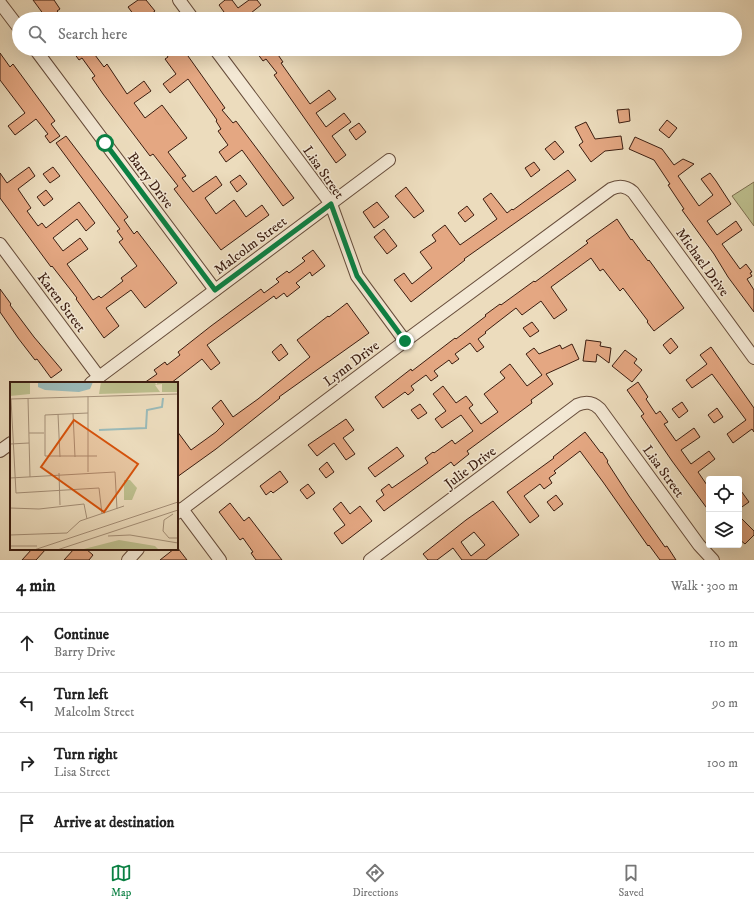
<!DOCTYPE html>
<html lang="en">
<head>
<meta charset="utf-8">
<style>
	body { margin:0; font-family:"IM FELL DW Pica",serif; background:#f6f6f6; color:#222 }
	.controls { position:absolute; right:12px; bottom:12px; display:grid; overflow:hidden; border-radius:4px; box-shadow:0 4px 16px #0002 }
	.controls button { width:36px; height:36px; display:grid; place-items:center; padding:0; border:0; border-bottom:1px solid #e0e0e0; background:#fff; color:#222; font:20px sans-serif }
	.stop { position:absolute; width:12px; height:12px; margin:-9px; border:3px solid #0b8043; border-radius:50%; background:#fff }
	.stop.end { background:#0b8043; border-color:#fff; box-shadow:0 1px 4px #0008 }
	.list { margin:0; padding:0; list-style:none }
	h2 { display:flex; justify-content:space-between; align-items:center; height:52px; margin:0; padding:0 16px; font-size:17px }
	h2 small { font-size:13px; font-weight:400; color:#767676 }
	.list li { display:grid; grid-template-columns:26px 1fr auto; gap:12px; align-items:center; box-sizing:border-box; height:60px; padding:0 16px; border-top:1px solid #e0e0e0 }
	.list b { display:block; font-size:15px; white-space:nowrap }
	.list p { margin:0; font-size:13px; white-space:nowrap; color:#767676 }
	.list em { font-size:13px; font-style:normal; color:#767676 }
	.icon { flex:none; width:22px; height:22px; fill:none; stroke:currentColor; stroke-width:2; stroke-linecap:round; stroke-linejoin:round }
	.map { position:relative; flex:none; width:754px; height:560px; overflow:hidden }
	.search { position:absolute; background:#fff; box-shadow:0 4px 16px #0002; left:12px; right:12px; top:12px; height:44px; display:flex; align-items:center; gap:10px; box-sizing:border-box; padding:0 14px; border-radius:22px; color:#767676; font-size:15px }
	.sheet { height:292px; background:#fff }
	nav { display:flex; justify-content:space-around; align-items:center; box-sizing:border-box; height:56px; border-top:1px solid #e0e0e0; background:#fff; font-size:11px; color:#767676 }
	nav a { display:grid; justify-items:center; gap:2px }
	nav .on { color:#0b8043 }
	.map>svg:first-child { display:block }
	.green { fill:#bdbf8e; stroke:#7c6e4f }
	.building { fill:#e4a782; stroke:#3b1d10; fill-rule:evenodd }
	.lines { fill:none; stroke-linecap:round; stroke-linejoin:round }
	.street-casing { stroke:#674d3b; stroke-width:14 }
	.street { stroke:#f3e8d4; stroke-width:12 }
	.route { stroke:#0b8043; stroke-width:5 }
	.labels { text-anchor:middle; stroke-width:3; stroke-linejoin:round; paint-order:stroke }
	.street-label { font-size:14px; fill:#3b1d10; stroke:#f3e8d4 }
	.inset-river { fill:none; stroke:#9abab9; stroke-width:2 }
	.inset-road { fill:none; stroke:#a59078; stroke-width:1 }
	.view { fill:#d7530c; fill-opacity:0.15; stroke:#d7530c; stroke-width:2 }
	.inset-edge { fill:none; stroke:#3b1d10; stroke-width:2 }
</style>
</head>
<body>
<div class="map">
<svg width="754" height="560" viewBox="0 0 754 560">
	<rect width="100%" height="100%" fill="#ecdcbd"/>
	<filter id="stains"><feTurbulence type="fractalNoise" baseFrequency=".005" numOctaves="4"/><feColorMatrix values="0 0 0 0 .2 0 0 0 0 .09 0 0 0 0 .02 0 0 0 .5 -.17"/></filter>
	<radialGradient id="worn" r=".72"><stop offset=".6" stop-color="#630" stop-opacity="0"/><stop offset="1" stop-color="#630" stop-opacity=".3"/></radialGradient>
	<!-- green -->
	<path class="green" d="M754,182v44l-22,-30z"/>
	<!-- building -->
	<g class="building">
		<path d="M33,0h21l6,9 -3,2 7,8h-17z"/>
		<path d="M138,0h8l9,11 -4,3 4,5h-18l-9,-12z"/>
		<path d="M225,0h7l6,8 11,-8h8l4,5 -10,8 4,6h-26l-10,-14z"/>
		<path d="M71,49h24l-3,2 12,16 3,-3 20,30 17,-13 7,10 -17,12 11,15 17,-13 25,33 -19,14 18,24 -4,2 11,14 23,-16 6,9 -17,13 11,16 18,-14 12,17 16,-12 7,10 -48,35 -47,-61 4,-3 -25,-32 -3,2 -47,-62 -11,-16 3,-2 -13,-18 -3,2z"/>
		<path d="M163,49h20l42,59 -3,2 11,13 3,-2 58,77 -11,8 -41,-56 -16,12 -7,-10 9,-7 -10,-14 3,-2 -5,-8 1,-1 -29,-41 -18,14 -7,-9 13,-10 -11,-15 3,-2z"/>
		<path d="M254,49h20l9,13 -2,1 29,41 19,-14 7,9 -20,14 10,14 18,-14 7,9 -19,14 14,19 -10,8 -62,-88 3,-2 -11,-14 -3,2z"/>
		<path d="M0,53l10,14 3,-3 42,57 -4,3 9,12 -10,7 -5,-7 3,-2 -12,-15 -21,16 -7,-9 17,-13 -25,-33z"/>
		<path d="M629,109l1,12 -11,2 -2,-13z"/>
		<path d="M667,120l10,8 -8,10 -10,-8z"/>
		<path d="M586,122l9,17 26,-3 2,13 -18,2 -14,11 -12,-17 4,-3 -8,-15z"/>
		<path d="M359,123l7,9 -10,8 -7,-10z"/>
		<path d="M66,136l62,81 -4,3 10,14 3,-3 40,52 -32,25 -14,-18 -25,18 13,18 -15,12 -28,-39 1,-1 -25,-32 -1,1 -51,-69v-25l7,10 22,-16 6,9 -17,13 13,19 -4,3 11,15 4,-3 4,5 33,-26 16,21 -9,8 -9,-12 -24,19 10,13 17,-13 8,11 -21,15 26,36 6,-4 2,2 22,-17 -2,-3 16,-12 -18,-24 4,-3 -6,-8 3,-2 -64,-86z"/>
		<path d="M635,137l27,12 12,16 9,-6 11,5 -16,12 21,30 14,-11 -12,-16 9,-6 6,8 15,23 -24,17 10,14 19,-14 6,9 -20,14 18,25 6,-5 6,8 -2,1 2,3 -5,3 7,11v22l-26,-35 -14,-23 -32,-44 2,-1 -16,-24 2,-1 -16,-24 -25,-11z"/>
		<path d="M555,141l9,11 -10,8 -9,-11z"/>
		<path d="M534,162l6,8 -9,7 -6,-9z"/>
		<path d="M53,167l7,9 -10,7 -7,-9z"/>
		<path d="M568,170l8,10 -112,79 1,1 -54,42 -17,-22 10,-7 8,11 20,-16 -12,-16 16,-11 -4,-6 13,-10 15,20 37,-26 -14,-20 8,-6 16,20 5,-4 1,1z"/>
		<path d="M240,175l7,9 -10,8 -7,-10z"/>
		<path d="M406,187l18,24 -10,7 -19,-22z"/>
		<path d="M46,190l7,9 -9,7 -7,-9z"/>
		<path d="M377,202l12,15 -15,11 -11,-16z"/>
		<path d="M467,206l7,9 -9,7 -7,-9z"/>
		<path d="M617,219l14,21 1,-1 16,22 1,-1 35,48 -30,23 -7,-9 1,-1 -25,-33 -3,3 -17,-22 -3,2 -9,-13 -40,29 16,23 -13,9 -13,-18 -19,14 -6,-7 -31,24 1,1 -8,6 6,8 -7,5 -7,-9 -15,11 4,5 -7,5 -3,-4 -15,11 4,5 -7,5 -5,-6 -15,11 3,4 -6,5 -3,-3 -22,16 -8,-11 36,-28 1,2 43,-33 1,1 30,-23 -1,-1 15,-11 1,1 33,-24 1,1 53,-39 -2,-2z"/>
		<path d="M384,229l13,17 -10,8 -13,-17z"/>
		<path d="M313,250l12,16 -13,10 -2,-4 -14,11 4,4 -13,10 -3,-4 -8,6 -2,-3 -67,49 13,18 -9,7 -9,-11 -31,24h-27l13,-9 -3,-4 11,-8 2,3 13,-10 -2,-3 33,-26 50,-37 3,4 15,-11 -3,-3 11,-8 2,2 16,-12 -3,-3z"/>
		<path d="M0,289l11,15 -1,1 24,32 28,33 -11,8 -14,-19 -2,1 -17,-22 -18,-26z"/>
		<path d="M347,303l22,30 -90,64 1,1 -64,51 -39,28v-46l14,19 25,-18 8,-8 -12,-16 9,-8 12,17 25,-18 52,-42 -13,-17 31,-24 1,1z"/>
		<path d="M532,322l7,9 -9,6 -7,-9z"/>
		<path d="M671,338l7,9 -8,7 -7,-9z"/>
		<path d="M586,340l15,2 -1,4 11,2 -2,15 -12,-9 -1,8 -13,-1z"/>
		<path d="M281,344l7,10 -9,7 -7,-9z"/>
		<path d="M572,344l7,15 -33,15 7,10 -22,16 1,3 -65,48 2,3 -15,12 -3,-4 -67,49 -8,-10 8,-6 -3,-5 8,-6 3,4 36,-25 -3,-5 8,-6 1,1 18,-13 3,4 18,-13 -12,-16 -19,13 -7,-9 11,-8 -13,-17 10,-8 13,17 10,-7 7,9 -4,3 12,16 17,-12 -14,-18 21,-16 -5,-6 10,-8 17,22 15,-11 -16,-21 8,-6 5,6 21,-9 2,4z"/>
		<path d="M711,347l43,61v24l-2,-3 -19,14 -6,-9 19,-14 -34,-46 -20,14 -6,-8 21,-16 -7,-9z"/>
		<path d="M625,350l12,9 -3,4 8,7 -10,12 -20,-16z"/>
		<path d="M638,382l10,15 -2,2 10,15 4,-3 8,11 -4,2 12,17 18,-13 6,9 -19,13 10,14 18,-13 6,8 -17,13 11,16v23l-37,-50 -31,-45 3,-2 -17,-24z"/>
		<path d="M682,402l6,9 -9,7 -7,-9z"/>
		<path d="M420,404l7,9 -9,6 -7,-9z"/>
		<path d="M717,408l6,9 -9,6 -6,-8z"/>
		<path d="M346,419l8,11 -11,8 12,16 -9,6 -12,-17 -17,13 -9,-11z"/>
		<path d="M585,432l16,21 1,-1 6,9 -1,1 22,34 36,51 2,-1 9,14h-16l-11,-15 -1,1 -45,-64 -23,-31 -26,20 2,2 -7,5 3,5 -8,6 -4,-5 -16,12 15,20 -9,7 -23,-31 47,-34 -1,-1z"/>
		<path d="M397,447l7,9 -29,21 -7,-9z"/>
		<path d="M327,462l7,10 -8,6 -7,-9z"/>
		<path d="M280,471l8,11 -15,11 -2,-2 -5,4 -6,-9z"/>
		<path d="M308,484l7,9 -8,6 -7,-9z"/>
		<path d="M739,488l10,14 -10,7z"/>
		<path d="M556,495l7,9 -9,7 -7,-9z"/>
		<path d="M493,501l26,34 -33,25h-24l-9,-12 -16,12h-9l-5,-6 43,-34zM474,532l11,13 -14,11 -10,-14z"/>
		<path d="M341,502l9,12 10,-8 12,15 -30,23 -8,-11 11,-8 -12,-16z"/>
		<path d="M230,503l14,18 5,-4 33,43h-26l-5,-7 2,-1 -10,-14 -3,2 -21,-28z"/>
		<path d="M739,516l15,15v4l-9,9 -6,-5z"/>
		<path d="M177,547l10,13h-27l14,-11h3z"/>
		<path d="M32,549h14l-10,11h-14z"/>
		<path d="M74,549h12l7,6 -4,5h-25z"/>
	</g>
	<g class="lines">
		<!-- street casing -->
		<g class="street-casing">
			<g id="street">
				<path d="M179,0l14,19"/>
				<path d="M0,3l19,25"/>
				<path d="M35,49l180,241"/>
				<path d="M215,49l116,155 26,72 48,65"/>
				<path d="M0,244l99,133"/>
				<path d="M91,383l298,-223"/>
				<path d="M0,451l11,-8"/>
				<path d="M182,509l38,51"/>
				<path d="M177,513l228,-172 206,-152c9,-4 15,-3 22,3l121,166"/>
				<path d="M128,560l10,-11"/>
				<path d="M370,560l207,-155c9,-4 16,-3 23,4l99,136 14,15"/>
			</g>
		</g>
		<!-- street -->
		<use href="#street" class="street"/>
	</g>
	<g class="lines">
		<!-- route -->
		<path class="route" d="M105,143l110,147 116,-86 26,72 48,65"/>
	</g>
	<g class="labels">
		<!-- street labels -->
		<g class="street-label">
			<text transform="translate(324 172) rotate(55)" y="5">Lisa Street</text>
			<text transform="translate(151 180) rotate(53)" y="5">Barry Drive</text>
			<text transform="translate(250 245) rotate(-37)" y="5">Malcolm Street</text>
			<text transform="translate(703 262) rotate(54)" y="5">Michael Drive</text>
			<text transform="translate(62 302) rotate(53)" y="5">Karen Street</text>
			<text transform="translate(351 363) rotate(-37)" y="5">Lynn Drive</text>
			<text transform="translate(470 467) rotate(-37)" y="5">Julie Drive</text>
			<text transform="translate(664 471) rotate(54)" y="5">Lisa Street</text>
		</g>
	</g>
	<!-- overview -->
	<g transform="translate(10 382)">
		<rect width="168" height="168" fill="#ecdcbd"/>
		<path d="M0,0h20v12l-20,2zM91,0h54l1,3 2,-3h20v10h-16v-8l-7,1 5,7 -61,2zM114,98h6l7,8 -5,12h-8zM109,158l36,6 4,4h-79z" fill="#bdbf8e"/>
		<path d="M28,0h55l-3,7 -11,3 -34,-2 -7,-3z" fill="#9abab9"/>
		<path class="inset-river" d="M89,48l47,-2 1,-18 15,-3 1,-9"/>
		<path class="inset-road" d="M18,16l2,79M0,17l168,-5M1,17l5,94 83,-5 3,26M63,31l2,44M78,31l-43,2v41h52M48,32l2,43M19,51h15M0,62l19,-1M78,90v-76M49,91l1,32M0,96l105,-6 2,37M0,126l29,1 45,-5 3,15M163,132l-9,6 -1,11 6,7h9M0,153l57,-2 13,-12 44,-15M98,154l22,-1 48,8M0,164h27M24,168l144,-48M47,168l121,-40"/>
		<path class="view" d="M64,38l64,44 -34,48 -63,-45z"/>
		<rect width="168" height="168" class="inset-edge"/>
	</g>
	<rect width="100%" height="100%" filter="url(#stains)"/>
	<rect width="100%" height="100%" fill="url(#worn)"/>
</svg>
<div class="controls">
<button><svg class="icon" aria-label="locate" viewBox="0 0 24 24"><circle cx="12" cy="12" r="6"/><path d="M12 2v4M12 18v4M2 12h4M18 12h4"/></svg></button>
<button><svg class="icon" aria-label="layers" viewBox="0 0 24 24"><path d="M12 4l9 5-9 5-9-5zM3 14l9 5 9-5"/></svg></button>
</div>
<div class="stop" style="left:105px;top:143px"></div>
<div class="stop end" style="left:405px;top:341px"></div>
<div class="search"><svg class="icon" aria-label="search" viewBox="0 0 24 24"><circle cx="10" cy="10" r="6"/><path d="M15 15l6 6"/></svg>Search here</div>
</div>
<section class="sheet">
<h2>4 min<small>Walk · 300 m</small></h2>
<ul class="list">
<li><svg class="icon" aria-label="ahead" viewBox="0 0 24 24"><path d="M12 20V5M6 11l6-6 6 6"/></svg><div><b>Continue</b><p>Barry Drive</p></div><em>110 m</em></li>
<li><svg class="icon" aria-label="left" viewBox="0 0 24 24"><path d="M17 20v-9H6M10 6l-5 5 5 5"/></svg><div><b>Turn left</b><p>Malcolm Street</p></div><em>90 m</em></li>
<li><svg class="icon" aria-label="right" viewBox="0 0 24 24"><path d="M7 20v-9h11M14 6l5 5-5 5"/></svg><div><b>Turn right</b><p>Lisa Street</p></div><em>100 m</em></li>
<li><svg class="icon" aria-label="arrive" viewBox="0 0 24 24"><path d="M6 21V4h12l-3 4 3 4H6"/></svg><div><b>Arrive at destination</b></div></li>
</ul>
</section>
<nav>
<a class="on"><svg class="icon" aria-label="map" viewBox="0 0 24 24"><path d="M3 6l6-2 6 2 6-2v14l-6 2-6-2-6 2zM9 4v14M15 6v14"/></svg>Map</a>
<a><svg class="icon" aria-label="directions" viewBox="0 0 24 24"><path d="M12 3l9 9-9 9-9-9zM9 14v-3h6M13 9l2 2-2 2"/></svg>Directions</a>
<a><svg class="icon" aria-label="saved" viewBox="0 0 24 24"><path d="M7 4h10v16l-5-4-5 4z"/></svg>Saved</a>
</nav>
</body>
</html>
